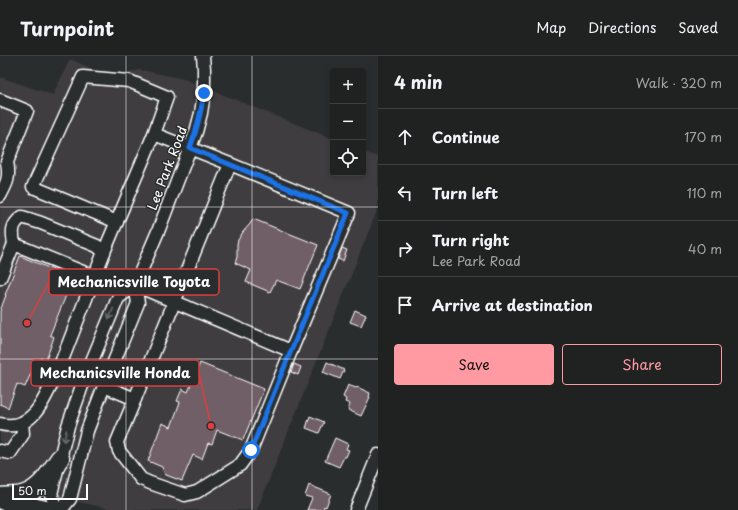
<!DOCTYPE html>
<html lang="en">
<head>
<meta charset="utf-8">
<style>
	body { margin:0; font-family:"Playpen Sans",sans-serif; background:#2d2f2f; color:#f1f3f6 }
	.controls { position:absolute; right:12px; top:12px; display:grid; overflow:hidden; border-radius:4px; box-shadow:0 2px 6px #0003 }
	.controls button { width:36px; height:36px; display:grid; place-items:center; padding:0; border:0; border-bottom:1px solid #3d3f40; background:#202222; color:#f1f3f6; font:20px sans-serif }
	.scale { position:absolute; left:12px; bottom:10px; width:76px; box-sizing:border-box; padding-left:4px; border:2px solid #fff; border-top:0; font-size:11px; line-height:14px; white-space:nowrap; color:#fff; -webkit-text-stroke:3px #2a2d2e; paint-order:stroke }
	.stop { position:absolute; width:12px; height:12px; margin:-9px; border:3px solid #1a73e8; border-radius:50%; background:#fff }
	.stop.end { background:#1a73e8; border-color:#fff; box-shadow:0 1px 4px #0008 }
	.list { margin:0; padding:0; list-style:none }
	h2 { display:flex; justify-content:space-between; align-items:center; height:52px; margin:0; padding:0 16px; font-size:17px }
	h2 small { font-size:13px; font-weight:400; color:#a2a4a5 }
	.list li { display:grid; grid-template-columns:26px 1fr auto; gap:12px; align-items:center; box-sizing:border-box; height:56px; padding:0 16px; border-top:1px solid #3d3f40 }
	.list b { display:block; font-size:15px; white-space:nowrap }
	.list p { margin:0; font-size:13px; white-space:nowrap; color:#a2a4a5 }
	.list em { font-size:13px; font-style:normal; color:#a2a4a5 }
	.actions { display:flex; gap:8px; padding:12px 16px }
	.actions a { flex:1; padding:9px 0; border:1px solid #ff9aa2; border-radius:4px; text-align:center; font-size:14px; color:#ff9aa2 }
	.actions .main { background:#ff9aa2; color:#111 }
	.icon { flex:none; width:22px; height:22px; fill:none; stroke:currentColor; stroke-width:2; stroke-linecap:round; stroke-linejoin:round }
	.map { position:relative; flex:none; width:378px; height:454px; overflow:hidden }
	header { display:flex; align-items:center; gap:24px; box-sizing:border-box; height:56px; padding:0 20px; background:#202222; border-bottom:1px solid #3d3f40 }
	header strong { font-size:19px }
	nav { display:flex; gap:22px; margin-inline-start:auto; font-size:14px }
	main { display:flex }
	aside { flex:1; background:#202222 }
	.map>svg:first-child { display:block }
	.built { fill:#3f3c3f }
	.building { fill:#715f67; stroke:#fff }
	.lines { fill:none; stroke-linecap:round; stroke-linejoin:round }
	.minor-casing { stroke:#fff; stroke-width:15 }
	.highway-casing { stroke:#fff; stroke-width:21 }
	.minor { stroke:#2a2d2e; stroke-width:12 }
	.highway { stroke:#2a2d2e; stroke-width:18 }
	.oneway { stroke:#6a6c6d }
	.route { stroke:#1a73e8; stroke-width:5 }
	.grid { fill:none; stroke:#fff; stroke-width:1; stroke-opacity:0.55 }
	.labels { text-anchor:middle; stroke-width:3; stroke-linejoin:round; paint-order:stroke }
	.street-label { font-size:13px; fill:#fff; stroke:#2a2d2e }
	.leader { fill:none; stroke:#da3e3e; stroke-width:1.5 }
	.callout-dot { fill:#da3e3e; stroke:#2a2d2e; stroke-width:1.5 }
	.callout { fill:#2a2d2e; stroke:#da3e3e; stroke-width:1.5 }
	.callout-label { font-size:14px; text-anchor:middle; font-weight:bold; fill:#fff }
</style>
</head>
<body>
<header>
<strong>Turnpoint</strong>
<nav><a>Map</a><a>Directions</a><a>Saved</a></nav>
</header>
<main>
<div class="map">
<svg width="378" height="454" viewBox="0 0 378 454">
	<rect width="100%" height="100%" fill="#2a2d2e"/>
	<filter id="ink" filterUnits="userSpaceOnUse"><feTurbulence type="fractalNoise" baseFrequency=".025" numOctaves="2"/><feDisplacementMap in="SourceGraphic" scale="8" xChannelSelector="R" yChannelSelector="G"/><feConvolveMatrix kernelMatrix="1 2 1 2 8 2 1 2 1" color-interpolation-filters="sRGB"/></filter>
	<g filter="url(#ink)">
		<!-- built -->
		<path class="built" d="M70,3l36,16 35,-5 43,9 149,60v34h30v-22l15,6v51l-121,302h-141l-116,-25v-408l53,18z"/>
		<!-- building -->
		<g class="building">
			<path d="M253,163l65,26 -18,44 -24,-9 -6,12 -24,-10 5,-12 -16,-7 2,-6v-13l1,-4 5,-8 7,-8z"/>
			<path d="M342,192l5,2 -4,11 -5,-2z"/>
			<path d="M20,200l53,22 -23,57 4,2 -8,23 -5,-2 -6,14 -3,-1 -7,16 -8,-3 -9,24 -8,-4v-93l6,-16h-1z"/>
			<path d="M355,254l11,5 -5,11 -11,-4z"/>
			<path d="M327,306l17,8 -4,9 -17,-7z"/>
			<path d="M200,307l64,26 -21,51 -26,-10 -5,14 -4,-1 -6,16 -9,-4 -11,26 -16,-6 -2,-3 -2,-5 -14,-6 14,-38 9,4 9,-25 -3,-1 5,-12 6,3z"/>
			<path d="M294,308l7,3 -3,8 -7,-3z"/>
			<path d="M348,329l8,3 1,-1 13,6 -1,4h1l-9,19 -13,-6 2,-6 -5,-2 1,-3 -3,-2z"/>
			<path d="M310,360l14,6 -5,11 -13,-5z"/>
			<path d="M335,382l13,6 -2,5 3,1 -3,7h-2l-5,10 -14,-6z"/>
			<path d="M309,429l22,9 -5,13 -2,-1 -1,4h-16l5,-12 -7,-2z"/>
		</g>
		<g class="lines">
			<!-- minor casing -->
			<g class="minor-casing">
				<g id="minor">
					<path d="M0,44l27,11 -20,51c3,15 0,21 -7,34"/>
					<path d="M230,108l119,49 -58,138"/>
					<path d="M117,166l-84,-35 50,-110 46,4 38,16 -13,37"/>
					<path d="M14,188c-2,-12 -3,-19 8,-27l19,6 56,23 7,6"/>
					<path d="M0,222l14,-34 81,33 40,8 156,66 -40,99 -11,15 -43,27 -12,3 -35,-12 -9,-4 -22,-28 -2,-9 18,-43"/>
					<path d="M59,312l45,-116 50,-118 76,30 -95,235 -31,-13"/>
					<path d="M0,368c35,9 47,-31 59,-56l25,12"/>
					<path d="M0,395l10,2 13,-19 -1,-11"/>
					<path d="M58,454l-7,-16 17,-68 16,-46 34,-82 17,-13"/>
					<path d="M61,454l9,-11 17,-68 17,-45 34,-83 -3,-18 24,-56 37,-97 5,-19 3,-20v-24l-1,-13"/>
					<path d="M356,454l22,-55"/>
				</g>
			</g>
			<!-- highway casing -->
			<g class="highway-casing">
				<g id="highway">
					<path d="M0,441c8,-1 17,0 25,-3 17,-6 25,-22 35,-36"/>
					<path d="M4,445l42,9"/>
				</g>
			</g>
			<!-- minor -->
			<use href="#minor" class="minor"/>
			<!-- highway -->
			<use href="#highway" class="highway"/>
		</g>
		<!-- one-way arrows -->
		<defs><path id="oneway-shaft" d="M-6 0H5M1.5-3L5.5 0L1.5 3" fill="none" stroke-width="1.6" stroke-linecap="round" stroke-linejoin="round"/></defs>
		<g class="oneway">
			<use href="#oneway-shaft" transform="translate(111 258) rotate(112)"/>
			<use href="#oneway-shaft" transform="translate(65 380) rotate(104)"/>
		</g>
	</g>
	<g class="lines" filter="url(#ink)">
		<!-- route -->
		<path class="route" d="M204,37c-3,19 -7,37 -14,55l158,65 -69,167 -28,70"/>
	</g>
	<!-- grid -->
	<path class="grid" d="M126,0v454M252,0v454M0,151h378M0,303h378"/>
	<g class="labels">
		<!-- street labels -->
		<g class="street-label">
			<text transform="translate(167 112) rotate(-69)" y="5">Lee Park Road</text>
		</g>
	</g>
	<!-- callouts -->
	<path class="leader" d="M27 267L49 226M211 370L199 317"/>
	<g class="callout-dot">
		<circle cx="27" cy="267" r="4"/>
		<circle cx="211" cy="370" r="4"/>
	</g>
	<g class="callout">
		<rect x="49" y="213" width="170" height="26" rx="4"/>
		<rect x="31" y="304" width="168" height="26" rx="4"/>
	</g>
	<g class="callout-label">
		<text x="134" y="231">Mechanicsville Toyota</text>
		<text x="115" y="322">Mechanicsville Honda</text>
	</g>
</svg>
<div class="controls">
<button>+</button>
<button>−</button>
<button><svg class="icon" aria-label="locate" viewBox="0 0 24 24"><circle cx="12" cy="12" r="6"/><path d="M12 2v4M12 18v4M2 12h4M18 12h4"/></svg></button>
</div>
<div class="scale">50 m</div>
<div class="stop" style="left:251px;top:394px"></div>
<div class="stop end" style="left:204px;top:37px"></div>
</div>
<aside>
<h2>4 min<small>Walk · 320 m</small></h2>
<ul class="list">
<li><svg class="icon" aria-label="ahead" viewBox="0 0 24 24"><path d="M12 20V5M6 11l6-6 6 6"/></svg><div><b>Continue</b></div><em>170 m</em></li>
<li><svg class="icon" aria-label="left" viewBox="0 0 24 24"><path d="M17 20v-9H6M10 6l-5 5 5 5"/></svg><div><b>Turn left</b></div><em>110 m</em></li>
<li><svg class="icon" aria-label="right" viewBox="0 0 24 24"><path d="M7 20v-9h11M14 6l5 5-5 5"/></svg><div><b>Turn right</b><p>Lee Park Road</p></div><em>40 m</em></li>
<li><svg class="icon" aria-label="arrive" viewBox="0 0 24 24"><path d="M6 21V4h12l-3 4 3 4H6"/></svg><div><b>Arrive at destination</b></div></li>
</ul>
<div class="actions"><a class="main">Save</a><a>Share</a></div>
</aside>
</main>
</body>
</html>
